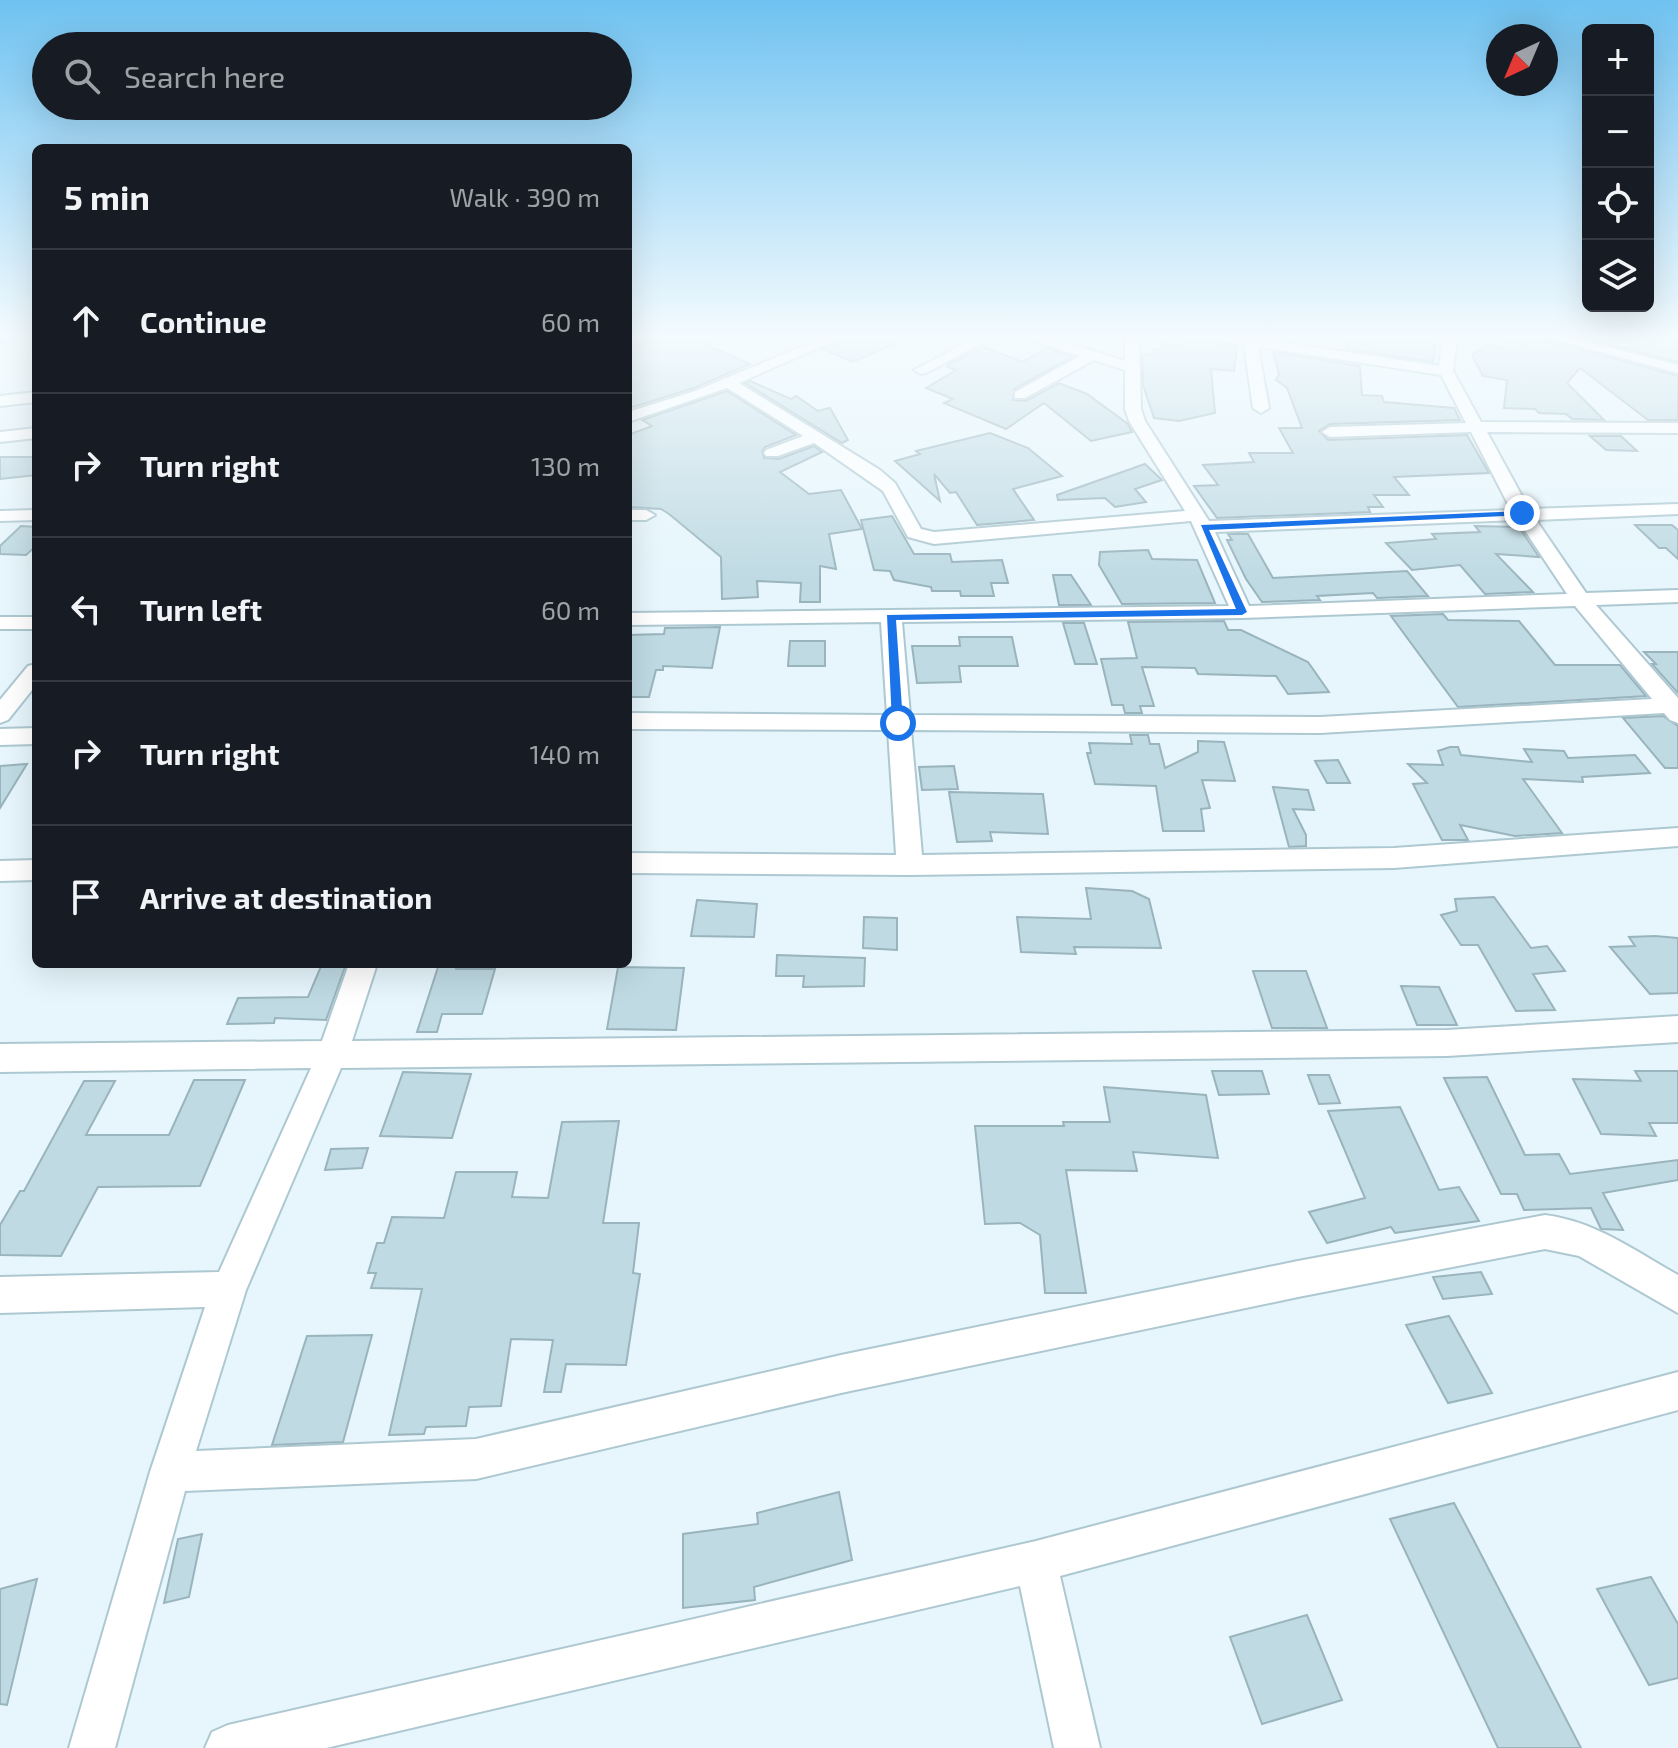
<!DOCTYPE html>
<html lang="en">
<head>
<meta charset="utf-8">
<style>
	body { margin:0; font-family:"Exo 2",sans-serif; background:#20242c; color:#f1f3f6 }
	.controls { position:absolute; right:24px; top:24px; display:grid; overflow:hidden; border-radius:12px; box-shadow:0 8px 32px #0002 }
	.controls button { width:72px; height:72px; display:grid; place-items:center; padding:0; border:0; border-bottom:2px solid #363941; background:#171b24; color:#f1f3f6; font:40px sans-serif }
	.compass { position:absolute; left:1486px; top:24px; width:72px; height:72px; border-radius:50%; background:#171b24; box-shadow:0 8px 32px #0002; rotate:224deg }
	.stop { position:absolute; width:24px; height:24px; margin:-18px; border:6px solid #1a73e8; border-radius:50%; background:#fff }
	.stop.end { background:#1a73e8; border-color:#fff; box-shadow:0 2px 8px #0008 }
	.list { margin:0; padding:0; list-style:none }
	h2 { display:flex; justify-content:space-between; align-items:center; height:104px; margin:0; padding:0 32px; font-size:34px }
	h2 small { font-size:26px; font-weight:400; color:#9ea1a6 }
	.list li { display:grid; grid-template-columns:52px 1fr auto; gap:24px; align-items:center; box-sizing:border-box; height:144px; padding:0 32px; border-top:2px solid #363941 }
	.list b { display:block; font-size:30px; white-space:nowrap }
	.list em { font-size:26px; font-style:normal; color:#9ea1a6 }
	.icon { flex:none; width:44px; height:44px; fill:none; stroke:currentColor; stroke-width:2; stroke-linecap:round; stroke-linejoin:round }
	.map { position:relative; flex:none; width:1678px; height:1748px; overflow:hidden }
	.search { position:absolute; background:#171b24; box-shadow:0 8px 32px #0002; left:32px; top:32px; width:600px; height:88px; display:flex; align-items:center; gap:20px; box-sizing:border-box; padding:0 28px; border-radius:44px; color:#9ea1a6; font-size:30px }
	.panel { position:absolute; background:#171b24; box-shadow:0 8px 32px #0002; left:32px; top:144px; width:600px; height:824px; border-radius:12px }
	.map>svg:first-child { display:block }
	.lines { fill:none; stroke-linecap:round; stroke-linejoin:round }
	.stream { stroke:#5bd8fe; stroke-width:4 }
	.building { fill:#bfdae3; stroke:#9ab4bd; stroke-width:2 }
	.minor-casing { stroke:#aec8d1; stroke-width:4 }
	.minor { fill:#fff; fill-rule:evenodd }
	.route { fill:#1a73e8 }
</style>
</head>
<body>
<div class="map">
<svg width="1678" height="1748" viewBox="0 0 1678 1748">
	<rect width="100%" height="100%" fill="#e6f6fc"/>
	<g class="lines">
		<!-- stream -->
		<path class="stream" d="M0,342l35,-6"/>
	</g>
	<!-- building -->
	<g class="building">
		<path d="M628,336h5l-3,4 11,6 21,-10h66l-21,9 43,19 -56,24 -61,19 -5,-3z"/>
		<path d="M848,336h63l-58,26 -30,-13z"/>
		<path d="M1181,336h26l5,6 25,4 -3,25 -23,-2 4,44 -36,8 -25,-3 -11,-33 -1,-31 9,1 3,-6 7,1 3,-7 16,3z"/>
		<path d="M1348,336h89l-4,26 -87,-13z"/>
		<path d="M1503,336h37l2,3 136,37v44h-30l-68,-52 -13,15 37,37 -32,-1 -6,-5 -27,-1 -4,-4 -31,-1 3,-28 -24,-4 -11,-21 15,-10 14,4z"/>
		<path d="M1576,336h102v26z"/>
		<path d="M984,347l38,15 25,-14 26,9 -59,32 -1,11 13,1 33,-18 28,11 41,30 4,8 -41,9 -47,-38 -38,26 -62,-26 9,-4 -27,-11 30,-18 -9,-3 2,-3z"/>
		<path d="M1273,352l87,14 2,29 20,1 2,6 70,6 6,12 -130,4 -11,7 9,9 139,-5 22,38 -95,4 15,18h-35l9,12h-15l2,5 -153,6 -23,-32 24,-1 -15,-20 51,-3 -5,-9h44l-14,-25h23l-15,-40 -11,-8 3,-6z"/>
		<path d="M750,381l41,18 5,-3 22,15 12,-3 18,32 -6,3 -97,-60z"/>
		<path d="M727,391l69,44 -31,12 -3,4 2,7 15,1 35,-13 8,6 -42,20 29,22 32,-4 21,39 -33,5 7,35 -16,-3v36h-20l1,-19 -44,-2 1,16 -36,2 -1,-42 -52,-43 -8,-5 -33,-2v-72l24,-9 -10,-6z"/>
		<path d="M990,433l38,15 34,28 -49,13 21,31 -57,5 -21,-33 -6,1 -16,-19 6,27 -45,-40 25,-7 -4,-3z"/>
		<path d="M1590,436h31l16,15 -31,-1z"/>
		<path d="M0,457h36v18l-36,4z"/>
		<path d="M1145,464l17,16 -27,9 11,13 -31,5 -10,-9 -47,2 -1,-5z"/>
		<path d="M892,516l22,38h36l2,8 50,-2 6,23h-17l3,13h-33l-1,-5h-28l-1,-4 -37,-7 -4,-9 -16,-1 -13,-50z"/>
		<path d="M1635,525h37l6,5v29l-12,-11h-7z"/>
		<path d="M21,526l15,1v19l-10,9 -26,-1v-8z"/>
		<path d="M1475,526l44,1 20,30 -43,-3 37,38 -48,2 -25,-29 -48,5 -26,-27 50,-4 -4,-5 48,-2z"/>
		<path d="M1228,534h20l25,44 134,-7 21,25 -51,2 -4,-5 -56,3 3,4 -58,2 -16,-23 -19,-39h5z"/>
		<path d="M1148,550l4,9 45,1 18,43 -93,1 -23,-39 1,-13z"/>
		<path d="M1053,575h18l20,30h-32z"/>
		<path d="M1443,614l5,6 71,1 36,44h65l26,31 -188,11 -67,-91z"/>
		<path d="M1224,621l4,9h13l67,32 21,30 -41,2 -12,-18 -78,-2 -3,-6 -53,-1 12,39h-14l2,7h-17l-2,-8h-11l-11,-46 36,-1 -9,-36z"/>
		<path d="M1063,623h21l13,41h-22z"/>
		<path d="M720,627l-8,41 -49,-2v4h-7l-7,27h-21v-62l36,-1 1,-6z"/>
		<path d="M959,637h53l6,29h-59l2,16 -44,1 -5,-37h48z"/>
		<path d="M790,641h35v25h-37z"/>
		<path d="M1644,652h34v41l-26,-29h4z"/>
		<path d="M1663,716l15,10v42h-13l-42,-50z"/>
		<path d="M1130,735h18l2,9h9l6,24 33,-16v-11l26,1 11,39 -33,-1 8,28 -9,1 3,22h-41l-7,-45 -61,-2 -8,-31h4l-2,-10 43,1z"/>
		<path d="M1450,747h8l3,8 71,7 -8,-13 40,2 4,7 67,-3 15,18 -68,4 1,5 -60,-3 39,54 -47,3 -55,-11 8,15h-26l-29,-56 14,-1 -19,-19 35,1 -5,-14z"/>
		<path d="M1338,760l12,23h-23l-12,-22z"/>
		<path d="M27,764l-27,44v-42z"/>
		<path d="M954,766l4,23 -36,1 -3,-23z"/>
		<path d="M1273,787l35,3 6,20 -21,-1 13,26v11l-17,1z"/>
		<path d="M949,792l94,2 5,40 -58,-2 2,9 -35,1z"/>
		<path d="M1086,888l46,3 17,8 12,49 -87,-1 2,7 -55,-2 -4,-35 74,2z"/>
		<path d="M1494,897l37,51 16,-2 18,25 -32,3 22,36 -39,1 -38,-66h-17l-20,-30 16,-4 -2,-12z"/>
		<path d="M697,900l60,4 -3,33 -63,-1z"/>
		<path d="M864,917l33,1v32l-34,-2z"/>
		<path d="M1655,936l23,2v55l-28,1 -40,-47 25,-1 -6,-9z"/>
		<path d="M777,955l88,3 -1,28 -61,1 1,-11h-28z"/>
		<path d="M322,964h24l-20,56 -51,-2 -1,5 -47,1 11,-26 70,-1z"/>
		<path d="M439,964h18l-1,5h39l-13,45h-40l-5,18h-20z"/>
		<path d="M618,967l66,1 -8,62 -69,-1z"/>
		<path d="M1253,971h53l21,57h-55z"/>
		<path d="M1401,986l38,1 18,38h-40z"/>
		<path d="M1212,1071h50l7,23 -50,1z"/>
		<path d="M1635,1071h43v52h-29l7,13 -55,-2 -28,-55 68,2z"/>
		<path d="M403,1072l68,2 -19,64 -72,-2z"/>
		<path d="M1308,1075h21l11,28 -21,1z"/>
		<path d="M1487,1077l38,78 34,-1 11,20 108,-14v20l-75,13 20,37 -22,-1 -10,-21 -67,2 -7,-16h-16l-57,-116z"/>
		<path d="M194,1080h51l-45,106 -102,1 -37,69 -61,-1v-30l20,-34h4l60,-110h31l-29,54h83z"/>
		<path d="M1104,1087l102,8 12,63 -85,-6 4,19 -71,-1 20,123h-41l-5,-58 -20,-12 -35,1 -10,-98h89l-1,-4h47z"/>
		<path d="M1400,1107l39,83 20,-3 20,34 -84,12 -4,-6 -64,16 -18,-31 56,-14 -37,-87z"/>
		<path d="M619,1121l-16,102h36l-6,50 7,1 -14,91 -60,-1 -5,28h-17l9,-52 -42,-1 -10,67 -32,1 -3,19 -40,1 -2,7 -35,1 33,-146 -51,-1 5,-15h-8l9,-30h7l8,-26 52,1 12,-46h61l-5,25 36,1 14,-76z"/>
		<path d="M368,1148l-6,20 -37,2 6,-21z"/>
		<path d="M1481,1272l11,22 -49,5 -10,-22z"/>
		<path d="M1449,1316l43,77 -44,10 -42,-78z"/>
		<path d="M372,1335l-29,107 -71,3 35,-109z"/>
		<path d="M839,1492l13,68 -98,27 1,13 -72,8v-74l75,-10 -1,-11z"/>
		<path d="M1454,1503l17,32 110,213h-83l-108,-229z"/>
		<path d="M202,1534l-13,63 -25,6 14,-64z"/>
		<path d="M1651,1577l27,47v54l-29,7 -52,-96z"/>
		<path d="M37,1579l-30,126 -7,-1v-115z"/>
		<path d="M1307,1615l35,85 -80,24 -32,-87z"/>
	</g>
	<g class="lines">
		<!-- minor casing -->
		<g class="minor-casing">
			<g id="minor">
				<path d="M637,336h22l-19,7 -7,-4z"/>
				<path d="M827,336h18l-106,47 141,87 15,13 26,46 13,3 251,-21 -56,-90 -4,-12v-39l-31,-10 -69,38h-10v-6l65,-36 -52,-17 -2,-3h20l79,25v-25h14l2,73 4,12 64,100 302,-11 -40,-78 -141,5 -8,-5 8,-5 136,-4 -25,-48 -183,-28 11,61 -8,5 -8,-5 -9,-64 -32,-5 -2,-3h32l197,30 4,-30h14l-4,35 28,51 197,1v10l-191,-1 42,77 149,-5v10l-142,6 50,73 92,-3v12l-82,3 82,93v25l-8,-3 -6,-7 -344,20 -409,-3 11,125 472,-7 284,-20v18l-284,22 -484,7 -282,-2v-20l268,2 -8,-125 -260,-1v-16l259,2 -6,-93 -253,3v-12l601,-7 -38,-85 -257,23 -26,-7 -25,-46 -69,-48 -36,13h-12l-2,-3 2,-3 37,-14 -76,-48 -99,34v-10l67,-21zM1518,520l49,74 -318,12 -34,-74zM1575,606l77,93 -332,18 -410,-2 -8,-93 340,-4z"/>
				<path d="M979,336h17l-70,37 -5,1 -7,-4z"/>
				<path d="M1543,336h22l113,29v8z"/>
				<path d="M36,392v10l-36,4v-10z"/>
				<path d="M36,428v10l-36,4v-10z"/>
				<path d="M36,510v10l-36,1v-10z"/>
				<path d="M628,510h18l9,5 -9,5h-18z"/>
				<rect x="0" y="617" width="36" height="12"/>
				<path d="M36,664v21l-28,35 -8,3v-23l28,-34z"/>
				<path d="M36,728v16l-36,1v-16z"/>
				<path d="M36,860v20l-36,1v-20z"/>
				<path d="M349,964h28l-25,77 1095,-11 231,-14v26l-231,14 -1106,12 -95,222 -50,161 280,-12 365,-84 457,-94 247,-46c50,6 90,36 133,60v38l-99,-57 -34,-7 -247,48 -457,96 -365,86 -291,12 -70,257h-46l81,-276 55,-165 -205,6v-36l219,-5 92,-204 -311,4v-28l322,-3z"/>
				<path d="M1678,1372v38l-618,166 40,172h-46l-34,-162 -694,162h-121l7,-16 16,-7 808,-184z"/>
			</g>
		</g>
		<!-- minor -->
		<use href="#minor" class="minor"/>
	</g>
	<!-- sky -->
	<linearGradient id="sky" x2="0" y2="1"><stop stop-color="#6fc2f1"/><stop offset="0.58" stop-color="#f4fbfe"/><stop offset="1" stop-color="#f4fbfe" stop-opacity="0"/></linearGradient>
	<rect width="1678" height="580" fill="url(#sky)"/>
	<!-- route -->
	<path class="route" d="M1522,511l4,4 -317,15 38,82 -5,3 -346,5 7,103 -5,3 -6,-3 -5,-108 349,-6 -35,-84z"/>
</svg>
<div class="controls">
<button>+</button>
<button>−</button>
<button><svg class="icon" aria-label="locate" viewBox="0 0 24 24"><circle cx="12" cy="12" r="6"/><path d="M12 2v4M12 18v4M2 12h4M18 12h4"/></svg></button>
<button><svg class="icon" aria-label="layers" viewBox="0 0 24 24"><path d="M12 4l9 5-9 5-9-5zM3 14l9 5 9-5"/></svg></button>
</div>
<svg class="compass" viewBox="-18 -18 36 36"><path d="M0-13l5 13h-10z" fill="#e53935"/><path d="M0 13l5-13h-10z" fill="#9ea1a6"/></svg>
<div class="stop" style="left:898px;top:723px"></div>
<div class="stop end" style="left:1522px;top:513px"></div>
<div class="search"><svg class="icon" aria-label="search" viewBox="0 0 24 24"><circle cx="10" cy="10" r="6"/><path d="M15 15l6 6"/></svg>Search here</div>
<section class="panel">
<h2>5 min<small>Walk · 390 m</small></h2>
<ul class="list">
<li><svg class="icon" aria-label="ahead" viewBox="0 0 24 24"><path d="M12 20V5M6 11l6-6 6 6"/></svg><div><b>Continue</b></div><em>60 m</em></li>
<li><svg class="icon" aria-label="right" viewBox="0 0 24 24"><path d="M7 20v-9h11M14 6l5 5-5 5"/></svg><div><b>Turn right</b></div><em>130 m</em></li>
<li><svg class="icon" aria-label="left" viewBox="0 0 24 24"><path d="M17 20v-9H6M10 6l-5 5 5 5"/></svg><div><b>Turn left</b></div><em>60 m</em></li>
<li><svg class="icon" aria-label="right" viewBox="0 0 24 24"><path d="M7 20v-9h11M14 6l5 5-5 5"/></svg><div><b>Turn right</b></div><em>140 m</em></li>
<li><svg class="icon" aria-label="arrive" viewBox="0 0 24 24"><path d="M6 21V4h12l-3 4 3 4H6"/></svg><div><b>Arrive at destination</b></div></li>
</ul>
</section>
</div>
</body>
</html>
